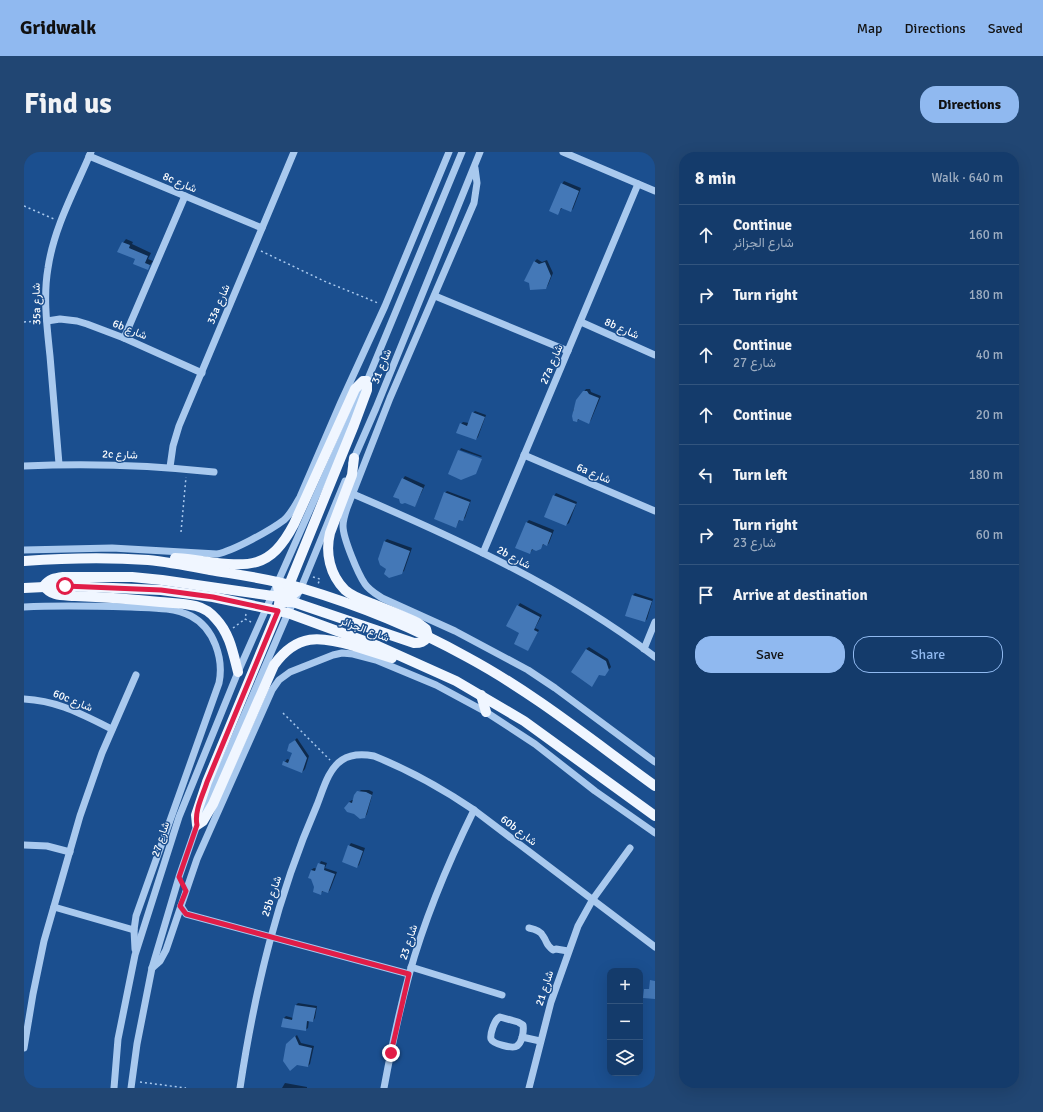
<!DOCTYPE html>
<html lang="en">
<head>
<meta charset="utf-8">
<style>
	body { margin:0; font-family:Signika,Vazirmatn,sans-serif; background:#214673; color:#f1f3f6 }
	.controls { position:absolute; right:12px; bottom:12px; display:grid; overflow:hidden; border-radius:8px; box-shadow:0 4px 16px #0002 }
	.controls button { width:36px; height:36px; display:grid; place-items:center; padding:0; border:0; border-bottom:1px solid #33557e; background:#143b6b; color:#f1f3f6; font:20px sans-serif }
	.stop { position:absolute; width:12px; height:12px; margin:-9px; border:3px solid #e11d48; border-radius:50%; background:#fff }
	.stop.end { background:#e11d48; border-color:#fff; box-shadow:0 1px 4px #0008 }
	.list { margin:0; padding:0; list-style:none }
	h2 { display:flex; justify-content:space-between; align-items:center; height:52px; margin:0; padding:0 16px; font-size:17px }
	h2 small { font-size:13px; font-weight:400; color:#9dadc1 }
	.list li { display:grid; grid-template-columns:26px 1fr auto; gap:12px; align-items:center; box-sizing:border-box; height:60px; padding:0 16px; border-top:1px solid #33557e }
	.list b { display:block; font-size:15px; white-space:nowrap }
	.list p { margin:0; font-size:13px; white-space:nowrap; color:#9dadc1 }
	.list em { font-size:13px; font-style:normal; color:#9dadc1 }
	.actions { display:flex; gap:8px; padding:12px 16px }
	.actions a { flex:1; padding:9px 0; border:1px solid #90b9f0; border-radius:16px; text-align:center; font-size:14px; color:#90b9f0 }
	.actions .main { background:#90b9f0; color:#111 }
	.icon { flex:none; width:22px; height:22px; fill:none; stroke:currentColor; stroke-width:2; stroke-linecap:round; stroke-linejoin:round }
	.map { position:relative; flex:none; width:631px; height:936px; overflow:hidden; border-radius:16px }
	header { display:flex; align-items:center; gap:24px; box-sizing:border-box; height:56px; padding:0 20px; background:#90b9f0; color:#111 }
	header strong { font-size:19px }
	nav { display:flex; gap:22px; margin-inline-start:auto; font-size:14px }
	.intro { display:flex; align-items:center; justify-content:space-between; box-sizing:border-box; height:96px; padding:0 24px }
	h1 { margin:0; font-size:28px }
	.button { padding:10px 18px; border-radius:16px; background:#90b9f0; color:#111; font-size:14px; font-weight:700 }
	main { display:flex; gap:24px; padding:0 24px }
	aside { flex:1; background:#143b6b; border-radius:16px; box-shadow:0 4px 16px #0002 }
	.map>svg:first-child { display:block }
	.shadow { fill:#0007 }
	.building { fill:#4478b7 }
	.lines { fill:none; stroke-linecap:round; stroke-linejoin:round }
	.path { stroke:#a9c9ee; stroke-width:1.5; stroke-dasharray:2 3; stroke-linecap:butt }
	.minor { stroke:#a9c9ee; stroke-width:7 }
	.major { stroke:#f0f6ff; stroke-width:10 }
	.route { stroke:#e11d48; stroke-width:5 }
	.labels { text-anchor:middle; stroke-width:3; stroke-linejoin:round; paint-order:stroke }
	.street-label { font-size:11px; fill:#fff; stroke:#1b4f8f }
</style>
</head>
<body>
<header>
<strong>Gridwalk</strong>
<nav><a>Map</a><a>Directions</a><a>Saved</a></nav>
</header>
<div class="intro"><h1>Find us</h1><a class="button">Directions</a></div>
<main>
<div class="map">
<svg width="631" height="936" viewBox="0 0 631 936">
	<rect width="100%" height="100%" fill="#1b4f8f"/>
	<!-- shadow -->
	<g class="shadow">
		<path d="M540,29l17,7 -8,21 -3,2 -8,-3 -4,5 4,-29z"/>
		<path d="M102,87l7,3 -1,2 19,9 -3,6 5,2 -6,8 -11,-10 -13,-16z"/>
		<path d="M513,107l5,3 5,-2 6,13 -5,12 -2,3 -12,-26z"/>
		<path d="M562,237h4l1,3 10,4 -10,24 -3,3 -9,-4 -2,2 -3,-1 -1,-9 4,-10z"/>
		<path d="M451,259l11,4 -8,22 -2,2 -15,-15 2,-2 6,1 4,-10z"/>
		<path d="M437,296l21,8 -1,1 -21,-7z"/>
		<path d="M381,324l20,9 -10,21 -10,-5 -2,-22z"/>
		<path d="M423,339l24,9 -6,18 -3,2 -2,-1 -4,8 -11,-34z"/>
		<path d="M532,341l21,9 -8,21 -3,2 -12,-29z"/>
		<path d="M505,368l25,10 -5,13 -2,2 -3,-1 -4,4 -7,1 -3,4 -3,-31z"/>
		<path d="M363,387l25,9 -8,23 -3,2 -14,-5 -8,-9 6,-18z"/>
		<path d="M611,441l18,6 -6,20 -2,2 -12,-26z"/>
		<path d="M496,451l22,12 -7,13 4,2 -11,20 -7,-18 -3,-26z"/>
		<path d="M565,495l19,12 3,8 -4,5 -8,2 -7,12 -6,-37z"/>
		<path d="M273,586l12,18 -4,13 -3,3 -19,-7 4,-6 3,1 3,-8v-10z"/>
		<path d="M337,638h8l4,2 -6,22 -2,3 -16,-15 3,-2h2v-4z"/>
		<path d="M327,691l14,5 -6,17 -3,2 -7,-21z"/>
		<path d="M297,709l6,2 -2,5 12,4 -7,18 -2,2 -5,-1 -3,3 -5,-7 -4,-17 3,-2 3,1z"/>
		<path d="M274,851l19,3 -2,12 -2,3 -4,-1 -1,8 -3,2 -22,-11 3,-3 7,2 3,-13z"/>
		<path d="M273,883l4,8 13,3 -4,18 -2,2 -21,-22z"/>
		<path d="M261,931l22,4v1h-25z"/>
	</g>
	<!-- building -->
	<g class="building">
		<path d="M537,31l18,8 -8,21 -10,-4 -3,7 -9,-4z"/>
		<path d="M98,90l8,3 -1,3 19,8 -3,7 5,2 -2,5 -15,-6 2,-5 -18,-7z"/>
		<path d="M510,109l5,3 6,-2 6,14 -5,13 -16,1 -1,-7 -5,-2z"/>
		<path d="M559,239h4l2,3 10,4 -10,26 -11,-5 -1,3 -4,-1 -1,-5 4,-16z"/>
		<path d="M448,260l13,5 -9,23 -20,-7 4,-10 7,3z"/>
		<path d="M434,298l24,9 -6,15 -15,6 -13,-6z"/>
		<path d="M378,326l21,10 -8,19 -10,-4 -3,1 -2,-1 -1,-4 -6,-2z"/>
		<path d="M420,340l26,10 -7,19 -4,-1 -3,8 -22,-9z"/>
		<path d="M529,343l23,9 -10,22 -22,-9z"/>
		<path d="M502,370l26,11 -5,13 -4,-2 -2,5 -5,2 -4,-2 -2,5 -15,-6z"/>
		<path d="M360,389l26,10 -8,23 -13,4 -5,-4 2,-5 -6,-4 -2,-6z"/>
		<path d="M608,443l20,6 -7,21 -20,-6z"/>
		<path d="M493,453l23,12 -6,13 4,2 -10,19 -14,-7 5,-11 -13,-7z"/>
		<path d="M562,497l20,12 3,9 -4,6 -6,-1 -7,12 -21,-15z"/>
		<path d="M271,588l12,18 -5,15 -20,-8 1,-4 5,2 4,-10 -5,-2 2,-7z"/>
		<path d="M333,639l9,1 6,3 -7,23 -5,1 -6,-5 -7,-2 -3,-4 5,-6 3,1 2,-8z"/>
		<path d="M324,693l15,6 -6,17 -15,-6z"/>
		<path d="M294,711l7,2 -1,5 11,4 -7,19 -6,-2 -1,4 -8,-3 1,-5 -3,-8 -3,-1 3,-8 4,1z"/>
		<path d="M626,828l5,1v18l-12,-1 1,-9h5z"/>
		<path d="M271,853l21,3 -3,14 -6,-1 -1,10 -25,-4 2,-9 9,2z"/>
		<path d="M271,884l4,9 13,3 -4,19 -11,-2 -7,6 -7,-10 3,-17z"/>
	</g>
	<g class="lines">
		<!-- path -->
		<g class="path">
			<path d="M0,54l30,13"/>
			<path d="M237,99l63,30 54,22"/>
			<path d="M0,170l14,-1"/>
			<path d="M157,380l5,-55"/>
			<path d="M289,425l7,2 -2,5"/>
			<path d="M222,462l-1,5 6,3"/>
			<path d="M209,476l12,-9"/>
			<path d="M259,561l47,47"/>
			<path d="M116,930l46,6"/>
		</g>
		<!-- minor -->
		<g class="minor">
			<path d="M539,0l92,39"/>
			<path d="M65,4l173,72"/>
			<path d="M451,16l2,15 -3,20 -84,195 -43,110c-2,6 -4,12 -4,18 0,12 15,48 22,58 4,6 11,10 17,14l73,33 73,39 27,18 100,74"/>
			<path d="M411,144l133,55"/>
			<path d="M23,169l13,-2 17,2 10,3 37,14 78,35"/>
			<path d="M557,170l74,33"/>
			<path d="M100,186l61,-142"/>
			<path d="M500,303l131,56"/>
			<path d="M328,311l24,-55 104,-256"/>
			<path d="M35,312c-3,-36 -6,-72 -9,-108 -3,-29 -7,-59 -2,-88 6,-41 27,-78 43,-116"/>
			<path d="M0,314c64,-3 126,-1 190,6"/>
			<path d="M146,315l3,-21 6,-20 115,-274"/>
			<path d="M329,342c105,45 210,93 302,163"/>
			<path d="M0,398l88,-2 105,6c16,-3 54,-24 67,-34 7,-6 11,-15 16,-23l41,-95 44,-96 64,-154"/>
			<path d="M459,401l155,-369"/>
			<path d="M0,455c36,-2 71,-1 107,0 20,1 42,0 60,9 23,12 33,43 28,67l-83,233 -2,14 1,19"/>
			<path d="M620,497l11,-27"/>
			<path d="M0,547c35,2 57,15 88,30"/>
			<path d="M0,693l23,1 23,6"/>
			<path d="M157,754l5,8 223,60"/>
			<path d="M30,755l80,23"/>
			<path d="M505,776c5,1 12,3 14,8 5,7 2,8 10,14l3,-1 12,2"/>
			<path d="M387,815l91,28"/>
			<path d="M128,816l8,-7 6,-11 31,-91 75,-169 7,-10 11,-8 43,-17 9,-2 11,1 23,6 60,25 50,27 49,32 60,47 60,42"/>
			<path d="M476,865l18,5 5,3c1,5 0,8 -1,13 -1,3 -2,6 -5,8 -4,3 -24,-2 -26,-7 -1,-4 1,-9 2,-12 2,-5 3,-8 7,-10z"/>
			<path d="M498,885l18,4"/>
			<path d="M0,896l9,-54 11,-53 36,-125 22,-63 34,-78"/>
			<path d="M90,936l4,-49 17,-84 44,-138 59,-145 129,-291 95,-229"/>
			<path d="M107,936l6,-44 15,-76 27,-91 18,-52 91,-212 13,-25 44,-107"/>
			<path d="M216,936c15,-99 37,-191 77,-283 6,-15 11,-36 25,-45 9,-6 21,-6 32,-4 35,14 69,33 100,54l181,137"/>
			<path d="M360,936c7,-38 15,-76 25,-113 16,-58 39,-112 65,-165"/>
			<path d="M505,936l22,-86 27,-76 15,-27 37,-51"/>
		</g>
		<!-- major -->
		<g class="major">
			<path d="M151,406c9,0 18,2 27,3 47,6 68,9 92,-37l61,-135 8,-8h4v9l-13,35 -67,165"/>
			<path d="M0,409c41,-3 83,-4 124,-1 21,2 41,6 62,10 30,5 62,9 91,18 57,17 114,40 166,69 67,36 127,85 188,129"/>
			<path d="M253,430l3,15 -2,14 -71,171 -11,33 1,10 6,-4 10,-17 61,-139c23,-32 46,-29 80,-19 13,4 25,8 38,12"/>
			<path d="M0,436l41,-2 96,4 52,7 75,16 90,33 78,35 68,40 131,95"/>
			<path d="M256,450h13l121,41c7,0 10,-1 14,-6l-2,-8 -8,-6c-15,-7 -30,-13 -45,-19 -10,-4 -20,-7 -28,-14 -15,-15 -20,-37 -15,-57l22,-58 2,-17"/>
			<path d="M214,520c-5,-19 -8,-38 -22,-53 -5,-6 -12,-11 -20,-13 -12,-3 -25,-3 -36,-4 -29,-3 -57,-5 -85,-6 -12,-1 -23,1 -31,-10 5,-7 11,-8 19,-9h69l30,3 118,17 12,-2 9,-7"/>
			<path d="M457,543l5,17"/>
		</g>
	</g>
	<g class="lines">
		<!-- route -->
		<path class="route" d="M41,434l96,4 52,7 65,14 -71,171c-4,13 -13,29 -10,43l-18,52 7,14 -6,15 6,8 223,60 -18,79"/>
	</g>
	<g class="labels">
		<!-- street labels -->
		<g class="street-label">
			<text transform="translate(156 30) rotate(23)" y="4">8c شارع</text>
			<text transform="translate(12 152) rotate(-91)" y="4">35a شارع</text>
			<text transform="translate(194 152) rotate(-67)" y="4">33a شارع</text>
			<text transform="translate(598 176) rotate(24)" y="4">8b شارع</text>
			<text transform="translate(106 177) rotate(22)" y="4">6b شارع</text>
			<text transform="translate(527 212) rotate(-67)" y="4">27a شارع</text>
			<text transform="translate(357 214) rotate(-68)" y="4">شارع 31</text>
			<text transform="translate(96 302) rotate(2)" y="4">2c شارع</text>
			<text transform="translate(570 321) rotate(23)" y="4">6a شارع</text>
			<text transform="translate(490 405) rotate(28)" y="4">2b شارع</text>
			<text transform="translate(341 477) rotate(21)" y="4">شارع الجزائر</text>
			<text transform="translate(49 548) rotate(22)" y="4">60c شارع</text>
			<text transform="translate(495 678) rotate(37)" y="4">60b شارع</text>
			<text transform="translate(136 687) rotate(-72)" y="4">شارع 27</text>
			<text transform="translate(247 744) rotate(-72)" y="4">25b شارع</text>
			<text transform="translate(384 790) rotate(-72)" y="4">شارع 23</text>
			<text transform="translate(520 836) rotate(-72)" y="4">شارع 21</text>
		</g>
	</g>
</svg>
<div class="controls">
<button>+</button>
<button>−</button>
<button><svg class="icon" aria-label="layers" viewBox="0 0 24 24"><path d="M12 4l9 5-9 5-9-5zM3 14l9 5 9-5"/></svg></button>
</div>
<div class="stop" style="left:41px;top:434px"></div>
<div class="stop end" style="left:367px;top:901px"></div>
</div>
<aside>
<h2>8 min<small>Walk · 640 m</small></h2>
<ul class="list">
<li><svg class="icon" aria-label="ahead" viewBox="0 0 24 24"><path d="M12 20V5M6 11l6-6 6 6"/></svg><div><b>Continue</b><p>شارع الجزائر</p></div><em>160 m</em></li>
<li><svg class="icon" aria-label="right" viewBox="0 0 24 24"><path d="M7 20v-9h11M14 6l5 5-5 5"/></svg><div><b>Turn right</b></div><em>180 m</em></li>
<li><svg class="icon" aria-label="ahead" viewBox="0 0 24 24"><path d="M12 20V5M6 11l6-6 6 6"/></svg><div><b>Continue</b><p>شارع 27</p></div><em>40 m</em></li>
<li><svg class="icon" aria-label="ahead" viewBox="0 0 24 24"><path d="M12 20V5M6 11l6-6 6 6"/></svg><div><b>Continue</b></div><em>20 m</em></li>
<li><svg class="icon" aria-label="left" viewBox="0 0 24 24"><path d="M17 20v-9H6M10 6l-5 5 5 5"/></svg><div><b>Turn left</b></div><em>180 m</em></li>
<li><svg class="icon" aria-label="right" viewBox="0 0 24 24"><path d="M7 20v-9h11M14 6l5 5-5 5"/></svg><div><b>Turn right</b><p>شارع 23</p></div><em>60 m</em></li>
<li><svg class="icon" aria-label="arrive" viewBox="0 0 24 24"><path d="M6 21V4h12l-3 4 3 4H6"/></svg><div><b>Arrive at destination</b></div></li>
</ul>
<div class="actions"><a class="main">Save</a><a>Share</a></div>
</aside>
</main>
</body>
</html>
